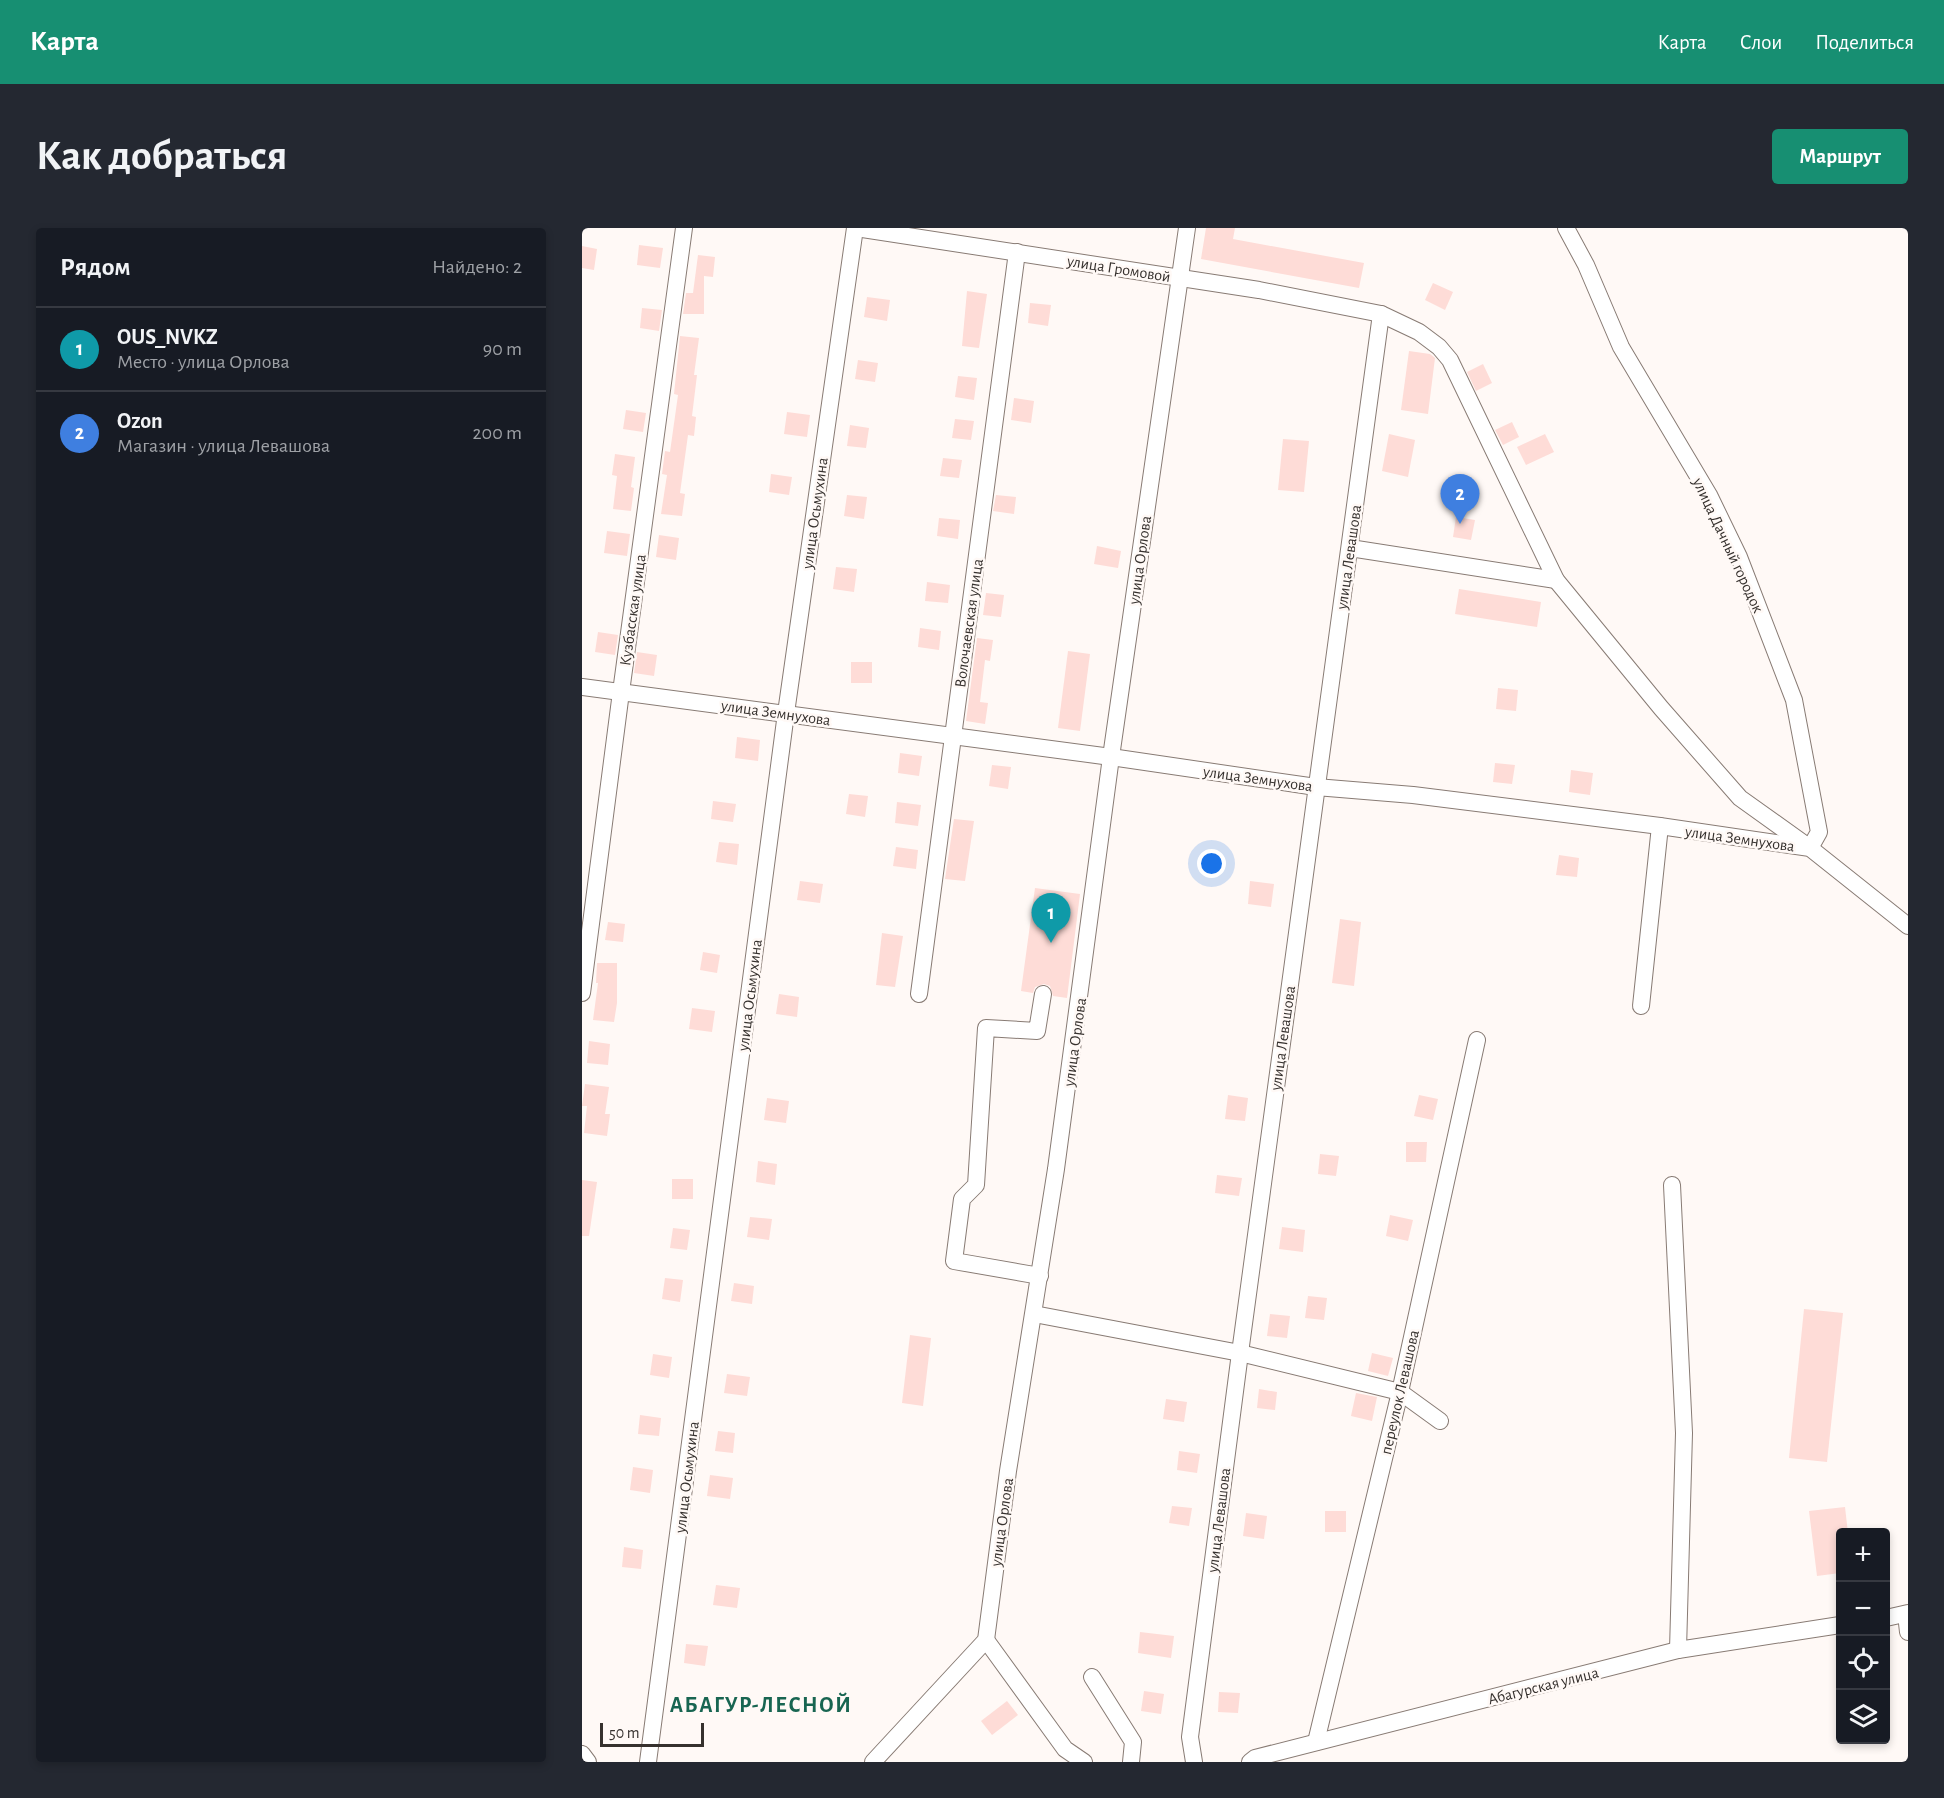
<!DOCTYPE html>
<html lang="ru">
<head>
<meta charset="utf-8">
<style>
	body { margin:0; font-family:"Alegreya Sans",sans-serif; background:#242831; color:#f1f3f6 }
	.controls { position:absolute; right:18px; bottom:18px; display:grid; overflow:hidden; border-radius:6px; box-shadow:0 3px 9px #0003 }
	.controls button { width:54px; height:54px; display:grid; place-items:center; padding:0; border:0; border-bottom:2px solid #363941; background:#171b24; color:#f1f3f6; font:30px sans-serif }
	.scale { position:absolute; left:18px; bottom:15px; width:104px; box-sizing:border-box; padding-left:6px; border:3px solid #36312e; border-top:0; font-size:16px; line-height:21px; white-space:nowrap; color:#36312e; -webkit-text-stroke:4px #fff9f6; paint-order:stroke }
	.you { position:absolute; left:630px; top:636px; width:21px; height:21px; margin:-15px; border:4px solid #fff; border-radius:50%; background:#1a73e8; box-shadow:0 0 0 9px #1a73e833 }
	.badge { display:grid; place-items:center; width:39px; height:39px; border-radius:50%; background:#178f72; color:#fff; font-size:20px; font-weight:700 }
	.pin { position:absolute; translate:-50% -50px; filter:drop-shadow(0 2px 3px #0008) }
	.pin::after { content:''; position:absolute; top:32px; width:21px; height:18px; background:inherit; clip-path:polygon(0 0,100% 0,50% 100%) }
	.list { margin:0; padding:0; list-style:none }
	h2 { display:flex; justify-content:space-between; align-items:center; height:78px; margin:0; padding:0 24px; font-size:26px }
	h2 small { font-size:20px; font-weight:400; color:#9ea1a6 }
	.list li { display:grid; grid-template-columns:39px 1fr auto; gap:18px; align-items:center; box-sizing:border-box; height:84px; padding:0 24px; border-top:2px solid #363941 }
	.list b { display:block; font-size:22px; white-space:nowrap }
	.list p { margin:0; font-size:20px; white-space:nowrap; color:#9ea1a6 }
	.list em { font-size:20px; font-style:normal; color:#9ea1a6 }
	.icon { flex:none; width:33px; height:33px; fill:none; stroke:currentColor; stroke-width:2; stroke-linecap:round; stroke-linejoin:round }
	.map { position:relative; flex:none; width:1326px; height:1534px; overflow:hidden; border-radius:6px }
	header { display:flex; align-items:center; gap:36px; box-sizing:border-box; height:84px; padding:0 30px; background:#178f72; color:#fff }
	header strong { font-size:28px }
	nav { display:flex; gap:33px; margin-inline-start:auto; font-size:21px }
	.intro { display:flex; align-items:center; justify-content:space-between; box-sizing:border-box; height:144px; padding:0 36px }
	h1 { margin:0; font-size:42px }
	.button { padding:15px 27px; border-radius:6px; background:#178f72; color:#fff; font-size:21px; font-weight:700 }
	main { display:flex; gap:36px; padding:0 36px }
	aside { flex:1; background:#171b24; border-radius:6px; box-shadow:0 3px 9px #0003 }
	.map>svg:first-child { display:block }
	.building { fill:#fedcd7 }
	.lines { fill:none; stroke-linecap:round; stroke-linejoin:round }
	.street-casing { stroke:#887b74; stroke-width:18 }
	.street { stroke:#fff; stroke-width:16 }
	.labels { text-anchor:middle; stroke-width:5; stroke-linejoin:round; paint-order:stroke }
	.street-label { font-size:16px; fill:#36312e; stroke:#fff9f6 }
	.district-label { font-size:22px; font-weight:bold; letter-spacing:1.5px; fill:#186551; stroke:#fff9f6 }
</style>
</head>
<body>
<header>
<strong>Карта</strong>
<nav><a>Карта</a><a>Слои</a><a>Поделиться</a></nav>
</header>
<div class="intro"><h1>Как добраться</h1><a class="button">Маршрут</a></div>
<main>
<aside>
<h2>Рядом<small>Найдено: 2</small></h2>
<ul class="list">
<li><span class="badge" style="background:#0f9aa8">1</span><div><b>OUS_NVKZ</b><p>Место · улица Орлова</p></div><em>90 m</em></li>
<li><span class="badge" style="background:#3f7fe0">2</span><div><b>Ozon</b><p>Магазин · улица Левашова</p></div><em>200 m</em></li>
</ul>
</aside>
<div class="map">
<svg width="1326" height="1534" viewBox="0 0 1326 1534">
	<rect width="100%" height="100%" fill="#fff9f6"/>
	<!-- building -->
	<g class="building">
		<path d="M624,0h29l-2,11 131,24 -5,25 -158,-29z"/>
		<path d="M57,17l24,3 -3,20 -23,-3z"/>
		<path d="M0,18l15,3 -3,21 -12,-2z"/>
		<path d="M116,27l17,2 -2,20 -9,-1v38h-21l3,-21h7z"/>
		<path d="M851,55l20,9 -8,18 -20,-10z"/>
		<path d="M385,63l20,3 -8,54 -17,-2z"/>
		<path d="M285,69l23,3 -3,21 -23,-4z"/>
		<path d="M448,75l21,2 -3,21 -20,-3z"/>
		<path d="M60,80l20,2 -3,21 -19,-3z"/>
		<path d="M98,108l19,2 -5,37h3l-5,41 4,1 -2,19 -6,-1 -8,58 5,1 -3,22 -21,-2 6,-39 -5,-1 3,-23 5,1 8,-57 -4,-1z"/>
		<path d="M827,123l21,3 5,4 -7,56 -27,-4z"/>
		<path d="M276,132l20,3 -3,19 -20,-3z"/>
		<path d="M901,136l9,19 -16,8 -9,-19z"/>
		<path d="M376,148l19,2 -3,22 -19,-3z"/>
		<path d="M432,170l20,3 -3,22 -20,-3z"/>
		<path d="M44,182l20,3 -3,19 -20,-3z"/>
		<path d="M205,184l23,3 -3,22 -23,-3z"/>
		<path d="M373,191l19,2 -3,19 -19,-2z"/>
		<path d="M930,194l7,15 -16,8 -8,-15z"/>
		<path d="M268,197l19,3 -3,20 -19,-2z"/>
		<path d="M807,206l26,6 -7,37 -26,-6z"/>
		<path d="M963,206l9,18 -28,13 -9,-18z"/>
		<path d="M701,211l26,2 -5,51 -26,-2z"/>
		<path d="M33,226l20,3 -4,30 3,1 -3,23 -18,-2 4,-33 -5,-1z"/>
		<path d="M361,230l19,2 -3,18 -19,-2z"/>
		<path d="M189,246l21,3 -3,18 -20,-3z"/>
		<path d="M265,267l20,2 -3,22 -20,-3z"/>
		<path d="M414,267l20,2 -2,17 -21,-3z"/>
		<path d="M874,289l19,3 -4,20 -18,-3z"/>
		<path d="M357,290l21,2 -2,19 -21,-3z"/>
		<path d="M25,303l23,3 -3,22 -23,-3z"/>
		<path d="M77,307l20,3 -3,22 -20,-3z"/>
		<path d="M515,318l24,5 -3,17 -24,-4z"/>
		<path d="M254,339l21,2 -3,23 -21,-3z"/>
		<path d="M345,354l23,3 -2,18 -23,-2z"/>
		<path d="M877,361l82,13 -4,25 -82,-13z"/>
		<path d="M404,365l18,2 -3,22 -18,-2z"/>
		<path d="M338,400l21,3 -2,19 -21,-3z"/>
		<path d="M16,404l20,3 -3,20 -20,-3z"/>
		<path d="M395,410l16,2 -3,21 -5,-1 -5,42 8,1 -3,21 -19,-3z"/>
		<path d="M486,423l22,3 -10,77 -22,-3z"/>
		<path d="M55,424l20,3 -3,21 -20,-3z"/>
		<rect x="269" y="434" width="21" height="21"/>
		<path d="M916,460l20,2 -2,21 -20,-2z"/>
		<path d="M155,509l23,3 -2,21 -23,-3z"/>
		<path d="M318,525l22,3 -3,20 -21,-3z"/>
		<path d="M913,535l20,2 -3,19 -19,-2z"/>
		<path d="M410,537l19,2 -3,22 -19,-3z"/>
		<path d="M989,542l22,3 -3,22 -21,-3z"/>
		<path d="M267,566l19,2 -3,21 -19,-3z"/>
		<path d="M131,573l23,3 -3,18 -22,-3z"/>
		<path d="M315,574l24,3 -3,21 -23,-3z"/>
		<path d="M372,591l20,2 -9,60 -20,-2z"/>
		<path d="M137,614l20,2 -2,21 -21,-3z"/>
		<path d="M314,619l22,3 -2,19 -23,-3z"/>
		<path d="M977,627l20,3 -2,19 -21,-2z"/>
		<path d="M218,653l23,3 -3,19 -23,-3z"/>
		<path d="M668,653l24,3 -3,23 -23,-3z"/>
		<path d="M453,660l45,6 -13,104 -14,-2 -3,-10 -6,-2 -9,3 -2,6 -12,-2z"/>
		<path d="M758,691l21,3 -7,64 -22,-3z"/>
		<path d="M26,694l17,2 -2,18 -18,-2z"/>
		<path d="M300,705l21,3 -8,51 -19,-2z"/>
		<path d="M121,724l17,3 -3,18 -17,-3z"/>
		<path d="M15,735h20v40l-3,19 -21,-2 5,-37h-2z"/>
		<path d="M197,766l20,3 -2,20 -21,-3z"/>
		<path d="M110,780l23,3 -3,21 -23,-3z"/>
		<path d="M7,813l21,3 -2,21 -21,-2z"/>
		<path d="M3,856l24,3 -4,27h5l-3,22 -23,-3 3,-27h-5z"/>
		<path d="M646,867l20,3 -3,23 -20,-2z"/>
		<path d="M837,867l19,4 -5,21 -19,-4z"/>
		<path d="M185,870l22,3 -3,22 -22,-3z"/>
		<path d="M824,914h21l-1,20h-20z"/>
		<path d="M738,926l19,2 -3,20 -18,-2z"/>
		<path d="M176,933l19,3 -2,21 -19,-3z"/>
		<path d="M635,947l25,3 -3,18 -24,-3z"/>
		<rect x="90" y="951" width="21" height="20"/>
		<path d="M0,952l15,2 -8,54h-7z"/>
		<path d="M808,987l23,5 -5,21 -22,-5z"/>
		<path d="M168,989l22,2 -3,21 -22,-3z"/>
		<path d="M700,999l23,3 -2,22 -24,-3z"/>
		<path d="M91,1000l17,2 -3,20 -17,-2z"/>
		<path d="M83,1050l18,2 -3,22 -18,-3z"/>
		<path d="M152,1055l20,3 -2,18 -21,-3z"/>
		<path d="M726,1068l19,2 -3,22 -19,-2z"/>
		<path d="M1222,1081l39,4 -16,149 -38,-4z"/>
		<path d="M688,1086l20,2 -3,22 -20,-2z"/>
		<path d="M328,1107l21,3 -8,68 -21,-3z"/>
		<path d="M790,1125l21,5 -5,18 -20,-5z"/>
		<path d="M71,1126l19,3 -3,21 -19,-3z"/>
		<path d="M145,1146l23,3 -3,19 -23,-3z"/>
		<path d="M677,1161l18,3 -2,18 -18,-2z"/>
		<path d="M774,1165l21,4 -5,24 -21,-5z"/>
		<path d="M584,1171l21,3 -3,20 -21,-3z"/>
		<path d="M58,1187l21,3 -2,18 -21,-2z"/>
		<path d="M136,1203l17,2 -2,20 -18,-2z"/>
		<path d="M597,1223l21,3 -3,19 -20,-3z"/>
		<path d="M51,1239l20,3 -3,23 -20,-3z"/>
		<path d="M128,1247l23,3 -3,21 -23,-3z"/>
		<path d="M590,1278l20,2 -3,18 -20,-3z"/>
		<path d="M1263,1279l3,26h-8v40l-23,3 -8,-65z"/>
		<rect x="743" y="1283" width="21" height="21"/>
		<path d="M664,1285l21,3 -3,23 -21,-3z"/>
		<path d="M42,1319l19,3 -2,19 -19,-2z"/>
		<path d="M134,1357l24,3 -3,20 -24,-3z"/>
		<path d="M558,1404l34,4 -3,22 -33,-5z"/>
		<path d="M104,1416l22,2 -3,20 -21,-3z"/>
		<path d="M562,1463l20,3 -3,20 -20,-3z"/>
		<path d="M637,1464l21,1 -2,20 -20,-1z"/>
		<path d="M425,1473l11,14 -26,20 -11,-14z"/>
	</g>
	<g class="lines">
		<!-- street casing -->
		<g class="street-casing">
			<g id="street">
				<path d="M274,0l403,62 122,24 38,18 20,15 11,13 106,220 105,128 79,90 70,50 9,-16 -25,-132 -55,-143 -30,-62 -88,-148 -35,-82 -20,-37"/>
				<path d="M768,320l206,32"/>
				<path d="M0,459l529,70 205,30 97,8 247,31 150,22 98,78"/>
				<path d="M0,765l39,-301 63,-464"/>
				<path d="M337,766l98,-742"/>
				<path d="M1059,778l19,-180"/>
				<path d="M1090,957l12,248 -6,217"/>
				<path d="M458,1048l-86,-15 8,-62 14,-14 10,-157 51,3 6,-37"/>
				<path d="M452,1086l206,39 160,39 40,29"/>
				<path d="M1324,1386l2,18"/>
				<path d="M1304,1390l22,-5"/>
				<path d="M404,1412l79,109 19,13"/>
				<path d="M510,1449l41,65 -2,20"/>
				<path d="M734,1514l84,-350 77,-352"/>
				<path d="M0,1526l6,8"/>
				<path d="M66,1534l138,-1049 69,-485"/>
				<path d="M291,1534l113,-122 22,-169 48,-302 55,-412 76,-529"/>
				<path d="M612,1534l-4,-25 50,-384 141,-1039"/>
				<path d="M668,1534l5,-4 423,-108 162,-25"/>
			</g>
		</g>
		<!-- street -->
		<use href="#street" class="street"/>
	</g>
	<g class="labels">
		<!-- street labels -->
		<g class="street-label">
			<text transform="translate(537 40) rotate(9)" y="6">улица Громовой</text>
			<text transform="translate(232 285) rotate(-82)" y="6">улица Осьмухина</text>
			<text transform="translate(1147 317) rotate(65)" y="6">улица Дачный городок</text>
			<text transform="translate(766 329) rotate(-82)" y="6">улица Левашова</text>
			<text transform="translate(557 332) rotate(-82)" y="6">улица Орлова</text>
			<text transform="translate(50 382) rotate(-82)" y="6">Кузбасская улица</text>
			<text transform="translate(386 395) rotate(-82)" y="6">Волочаевская улица</text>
			<text transform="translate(194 484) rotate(8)" y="6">улица Земнухова</text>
			<text transform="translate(676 550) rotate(8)" y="6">улица Земнухова</text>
			<text transform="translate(1158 610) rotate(8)" y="6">улица Земнухова</text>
			<text transform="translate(167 767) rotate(-83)" y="6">улица Осьмухина</text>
			<text transform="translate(700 810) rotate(-82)" y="6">улица Левашова</text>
			<text transform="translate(492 814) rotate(-82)" y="6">улица Орлова</text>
			<text transform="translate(817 1164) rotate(-77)" y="6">переулок Левашова</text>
			<text transform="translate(104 1249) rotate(-83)" y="6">улица Осьмухина</text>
			<text transform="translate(636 1292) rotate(-83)" y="6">улица Левашова</text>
			<text transform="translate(419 1294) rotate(-82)" y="6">улица Орлова</text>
			<text transform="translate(961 1457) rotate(-14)" y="6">Абагурская улица</text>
		</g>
		<!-- district labels -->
		<g class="district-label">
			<text x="179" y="1484">АБАГУР-ЛЕСНОЙ</text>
		</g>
	</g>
</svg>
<div class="controls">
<button>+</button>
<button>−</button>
<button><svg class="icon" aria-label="locate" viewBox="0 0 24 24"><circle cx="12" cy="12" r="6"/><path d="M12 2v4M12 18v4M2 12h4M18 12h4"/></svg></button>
<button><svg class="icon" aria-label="layers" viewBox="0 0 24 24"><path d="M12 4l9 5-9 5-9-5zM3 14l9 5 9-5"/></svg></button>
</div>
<div class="scale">50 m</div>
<div class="you"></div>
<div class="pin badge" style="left:469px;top:715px;background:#0f9aa8">1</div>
<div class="pin badge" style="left:878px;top:296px;background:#3f7fe0">2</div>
</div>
</main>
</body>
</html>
